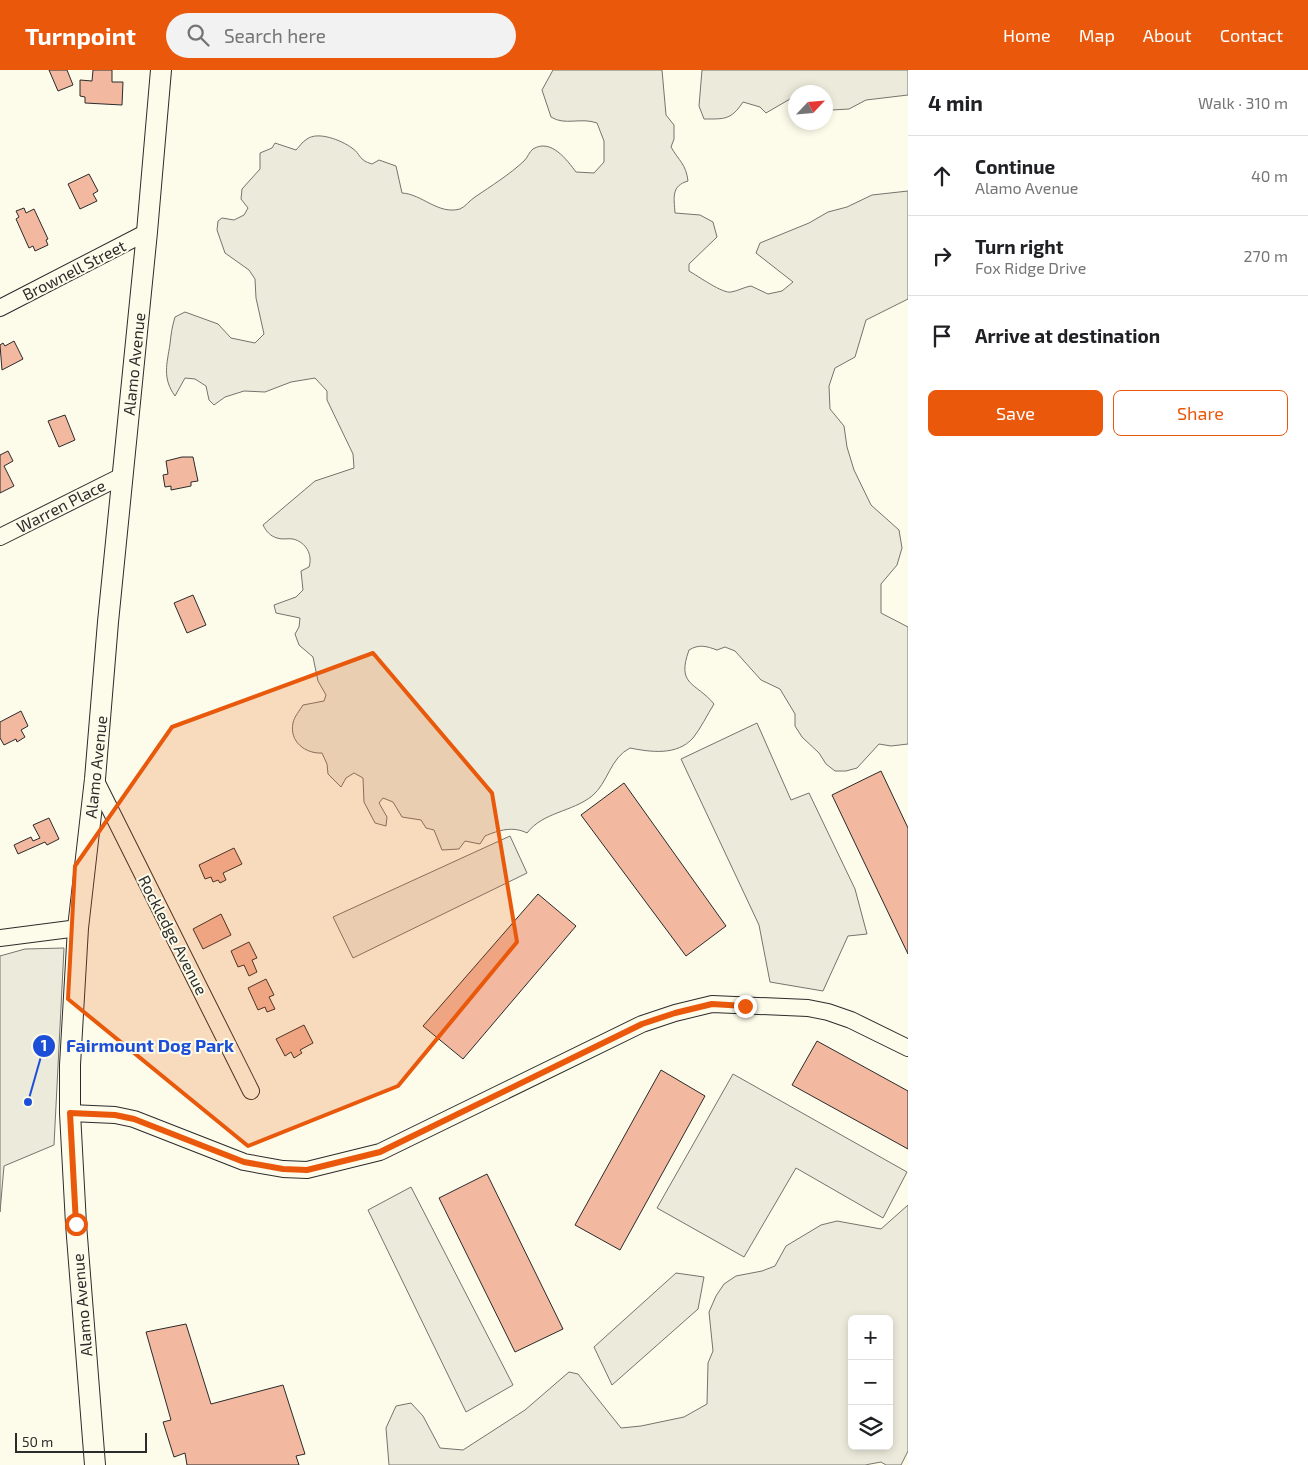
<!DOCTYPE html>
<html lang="en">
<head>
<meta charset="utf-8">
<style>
	body { margin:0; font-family:"Exo 2",sans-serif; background:#f2f2f2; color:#202124 }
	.controls { position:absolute; right:15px; bottom:15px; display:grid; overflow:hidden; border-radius:8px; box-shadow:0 2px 8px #0003 }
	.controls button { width:45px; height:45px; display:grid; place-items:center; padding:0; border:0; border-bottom:1px solid #e0e0e0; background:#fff; color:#202124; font:25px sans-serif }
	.compass { position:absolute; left:788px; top:15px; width:45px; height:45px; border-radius:50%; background:#fff; box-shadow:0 2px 8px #0003; rotate:64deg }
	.scale { position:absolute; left:15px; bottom:12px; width:132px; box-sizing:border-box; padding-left:5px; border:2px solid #2b2b2b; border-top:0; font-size:14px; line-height:18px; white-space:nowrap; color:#2b2b2b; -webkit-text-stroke:4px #fdfbea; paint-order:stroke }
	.stop { position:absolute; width:15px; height:15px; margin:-11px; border:4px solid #ea580c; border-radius:50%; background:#fff }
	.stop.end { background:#ea580c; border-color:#fff; box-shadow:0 1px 5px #0008 }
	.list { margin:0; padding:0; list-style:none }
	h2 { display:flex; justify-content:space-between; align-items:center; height:65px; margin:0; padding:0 20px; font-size:21px }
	h2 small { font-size:16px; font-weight:400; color:#757577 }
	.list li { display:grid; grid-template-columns:32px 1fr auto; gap:15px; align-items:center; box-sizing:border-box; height:80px; padding:0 20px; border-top:1px solid #e0e0e0 }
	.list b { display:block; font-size:19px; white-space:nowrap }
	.list p { margin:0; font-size:16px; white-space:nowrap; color:#757577 }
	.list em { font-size:16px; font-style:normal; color:#757577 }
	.actions { display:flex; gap:10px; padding:15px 20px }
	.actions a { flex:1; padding:11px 0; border:1px solid #ea580c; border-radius:8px; text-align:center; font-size:18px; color:#ea580c }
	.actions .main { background:#ea580c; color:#fff }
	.icon { flex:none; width:28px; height:28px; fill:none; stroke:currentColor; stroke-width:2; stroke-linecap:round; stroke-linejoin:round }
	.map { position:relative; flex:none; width:908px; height:1395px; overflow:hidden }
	header { display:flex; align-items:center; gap:30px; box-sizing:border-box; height:70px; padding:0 25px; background:#ea580c; color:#fff }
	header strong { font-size:24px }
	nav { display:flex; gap:28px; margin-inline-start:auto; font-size:18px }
	.search { width:350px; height:45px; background:#f2f2f2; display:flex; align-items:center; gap:12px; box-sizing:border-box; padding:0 18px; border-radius:28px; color:#757577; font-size:19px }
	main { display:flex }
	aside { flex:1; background:#fff }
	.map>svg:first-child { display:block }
	.green { fill:#ecebdb; stroke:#74746e; fill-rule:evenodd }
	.parking { fill:#eceadb; stroke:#74746e }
	.building { fill:#f2b8a0; stroke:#2b2b2b }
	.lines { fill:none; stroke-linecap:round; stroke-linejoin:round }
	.minor-casing { stroke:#2b2b2b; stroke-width:18 }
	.tertiary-casing { stroke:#2b2b2b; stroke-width:22 }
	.minor { stroke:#fdfbea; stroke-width:16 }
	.tertiary { stroke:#fdfbea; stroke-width:20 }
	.route { stroke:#ea580c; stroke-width:6 }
	.marked { fill:#e8590c; fill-opacity:0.2; stroke:#e8590c; stroke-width:4; stroke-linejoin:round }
	.labels { text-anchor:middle; stroke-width:4; stroke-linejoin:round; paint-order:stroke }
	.street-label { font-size:16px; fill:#2b2b2b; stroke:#fdfbea }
	.leader { fill:none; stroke:#1d4ed8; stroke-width:2 }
	.callout-dot { fill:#1d4ed8; stroke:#fdfbea; stroke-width:2 }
	.mark-label { font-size:15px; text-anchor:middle; font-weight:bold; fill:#fff }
	.callout-label { font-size:18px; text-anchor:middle; font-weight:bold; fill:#1d4ed8; stroke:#fdfbea; stroke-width:4; stroke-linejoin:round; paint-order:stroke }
</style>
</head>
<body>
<header>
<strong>Turnpoint</strong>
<div class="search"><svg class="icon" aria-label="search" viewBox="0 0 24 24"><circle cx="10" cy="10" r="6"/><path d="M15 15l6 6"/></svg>Search here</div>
<nav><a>Home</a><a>Map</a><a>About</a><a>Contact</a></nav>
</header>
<main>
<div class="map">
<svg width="908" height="1395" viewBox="0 0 908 1395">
	<rect width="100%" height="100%" fill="#fdfbea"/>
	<!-- green -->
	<g class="green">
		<path d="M553,0h109l4,45 8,10v14l-3,8c8,14 15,17 17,34 -17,5 -14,16 -13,32l25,2 13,7 4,15 -28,27v7c9,5 34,23 42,21 7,-1 13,-5 20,-6l17,8 14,-3 11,-9 -37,-29 4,-10 49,-20 19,-11 19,-5 25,-12 36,-4v108l-42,21 -11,37 -20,11 -6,18 1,23 14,17 3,21 7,23 17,35 28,25 3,18 -5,17 -16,19v29l27,14v117l-17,2 -12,-2 -22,24 -11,3h-11l-9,-7 -7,-11 -17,-16 -7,-11v-12l-15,-25 -19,-9 -26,-29 -10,-4 -8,3c-11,-4 -18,-6 -28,0 -13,36 7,32 25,54 -7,11 -13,24 -21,34 -16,18 -43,14 -63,10 -20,10 -22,35 -38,48 -20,16 -49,16 -65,37 -14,-7 -28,-3 -42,3l-5,8 -15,-3 -6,8 -17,1 -8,-20 -8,-2 -5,-8 -19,-3 -9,-15 -10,-4 -4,5 8,14 -1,9 -11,-3 -11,-21 -1,-24 -9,-5 -8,5 -5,9 -13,-13 -1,-10 -5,-11c-16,1 -33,-11 -29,-30 1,-6 7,-13 10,-18l21,-4 2,-6 -8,-14 -5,-24 -14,-12 -4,-11 4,-7 1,-9 -24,-5 -2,-8 22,-8 7,-7 -2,-19 8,-4c4,-12 -3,-25 -16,-28 -5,-1 -11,1 -16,-1 -7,-2 -11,-7 -14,-13l52,-44 39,-13 -1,-14 -26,-54v-9l-12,-13 -24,4 -26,10 -21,-1 -19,6 -11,8 -5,-5 -3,-14 -11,-7 -10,-1 -10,18c-13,-18 -8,-32 -5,-52 1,-10 2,-17 5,-27l10,-5 33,12 13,14 24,5 9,-9 -8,-36 -1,-19 -6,-9 -24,-17 -8,-23 1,-9 4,-3 12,2 10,-5 4,-7 -7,-9 1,-10 18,-20v-16l12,-5 3,-5 21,7c3,-3 7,-9 11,-11 11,-8 34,1 45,9 9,6 6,12 20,16l7,-4 17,6 6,27c20,1 36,22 58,16 5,-2 10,-9 15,-12 16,-11 34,-22 49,-36 4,-4 5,-9 9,-12 18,-11 34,11 43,23l18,1 10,-11v-21l-7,-18c-16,-6 -32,3 -46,-6l-9,-27z"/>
		<path d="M702,0h206v25l-42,5 -17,9 -17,1 -6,-5v-13h-30l-1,8 -5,-1 -24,14 -6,-6 -17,-5c-12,18 -18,17 -39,17l-5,-13z"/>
		<path d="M64,878l-10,197 -50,21 -4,46v-256l25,-7z"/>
		<path d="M908,1135v246l-7,14h-15l-5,-3 -16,3h-476l-3,-37 10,-22 15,-3 12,13 17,32 23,2 62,-40 44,-38 9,2 43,54 20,-2 43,-9 23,-13 1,-41 5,-12 -4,-39 7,-16 8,-12 12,-8 26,-5 13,-5 11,-20 35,-21 16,-4 44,8zM852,1249h37v127h-37z"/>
		<path d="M676,1203l28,4 -6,32 -86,76 -18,-38z"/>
	</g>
	<!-- parking -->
	<g class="parking">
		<path d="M757,653l34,77 18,-7 46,96 12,45 -19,2 -25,55 -53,-9 -11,-57 -78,-166z"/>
		<path d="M510,766l17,37 -174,85 -20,-41z"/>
		<path d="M733,1004l174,98 -24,46 -87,-50 -52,89 -87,-49z"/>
		<path d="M411,1117l102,198 -47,27 -98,-202z"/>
	</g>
	<!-- building -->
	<g class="building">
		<path d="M49,0h18l6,15 -15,6z"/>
		<path d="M93,0h19v12h11l-1,23 -37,-2v-6l-5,-1v-16l12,1z"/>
		<path d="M89,104l9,17 -5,3 4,7 -17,8 -12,-25z"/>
		<path d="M24,138l2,5 8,-4 14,30 -2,1 2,5 -13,6 -2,-5 -4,2 -13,-29 3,-2 -3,-6z"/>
		<path d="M14,271l9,18 -21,11 -2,-25 3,-2 2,3z"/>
		<path d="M65,345l10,25 -16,7 -11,-26z"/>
		<path d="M8,381l5,10 -9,5 10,20 -14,7v-38z"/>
		<path d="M182,387h11l5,24 -7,1v4l-20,4v-4l-6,1 -2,-12 5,-1 -2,-13z"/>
		<path d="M193,525l13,30 -19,8 -13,-30z"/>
		<path d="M21,641l7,15 -7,4 4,7 -8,5 -1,-3 -12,6 -4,-7v-16z"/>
		<path d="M881,701l27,57v126l-76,-159z"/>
		<path d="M624,713l102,143 -40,30 -105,-141z"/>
		<path d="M49,748l10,21 -12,6 -2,-3 -27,12 -4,-9 17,-8 2,4 7,-3 -7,-13z"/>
		<path d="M234,778l8,16 -19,9 3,7 -6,3 -2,-3 -5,2 -2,-5 -6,2 -6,-14z"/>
		<path d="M538,824l38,32 -113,133 -40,-33z"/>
		<path d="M221,844l10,21 -28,14 -10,-20z"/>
		<path d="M249,872l8,16 -5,2 5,12 -8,4 -5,-11 -6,2 -7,-16z"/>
		<path d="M266,909l8,16 -5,2 6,12 -8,3 -2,-5 -7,3 -10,-22z"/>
		<path d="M304,955l9,18 -13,7 2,3 -8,5 -3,-6 -6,4 -9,-17z"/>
		<path d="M817,971l91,50v58l-116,-64z"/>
		<path d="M661,1000l44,26 -85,154 -45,-25z"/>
		<path d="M487,1104l76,155 -48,23 -76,-154z"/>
		<path d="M186,1254l25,80 72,-19 22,69 -9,2 3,9h-112l-2,-12 -11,4 -11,-35 8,-2 -25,-88z"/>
	</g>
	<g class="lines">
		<!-- minor casing -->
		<g class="minor-casing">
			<g id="minor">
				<path d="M0,238l147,-76"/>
				<path d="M0,467l122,-61"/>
				<path d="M95,709l156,312"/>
				<path d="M0,868l78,-10"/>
				<path d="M70,1043l45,2 19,4 110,43 39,7 24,1 73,-18 262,-128 33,-11 37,-9 96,4 20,4 23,8 57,28"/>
			</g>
		</g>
		<!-- tertiary casing -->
		<g class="tertiary-casing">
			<path id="tertiary" d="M95,1395l-19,-241 -6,-111v-48l8,-137 17,-149 13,-157 39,-390 14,-162"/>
		</g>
		<!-- minor -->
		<use href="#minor" class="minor"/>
		<!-- tertiary -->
		<use href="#tertiary" class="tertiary"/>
	</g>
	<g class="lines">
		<!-- route -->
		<path class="route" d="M76,1154l-6,-111 45,2 19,4 110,43 39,7 24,1 73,-18 262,-128 33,-11 37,-9 33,2"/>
	</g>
	<!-- marked area -->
	<path class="marked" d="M373,583l119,140 25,149 -119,144 -150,60 -180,-147 7,-133 97,-139z"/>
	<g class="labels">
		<!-- street labels -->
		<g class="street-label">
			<text transform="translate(74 200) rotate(-27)" y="6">Brownell Street</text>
			<text transform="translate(134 294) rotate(-84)" y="6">Alamo Avenue</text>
			<text transform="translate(61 436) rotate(-27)" y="6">Warren Place</text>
			<text transform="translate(96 697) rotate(-84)" y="6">Alamo Avenue</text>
			<text transform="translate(173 865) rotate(63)" y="6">Rockledge Avenue</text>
			<text transform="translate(82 1235) rotate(-95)" y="6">Alamo Avenue</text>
		</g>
	</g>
	<!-- callouts -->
	<path class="leader" d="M28 1032L44 976"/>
	<g class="callout-dot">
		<circle cx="28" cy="1032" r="5"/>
		<circle cx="44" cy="976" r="12"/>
	</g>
	<g class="mark-label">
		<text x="44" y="981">1</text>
	</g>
	<g class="callout-label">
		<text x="150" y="982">Fairmount Dog Park</text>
	</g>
</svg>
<div class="controls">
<button>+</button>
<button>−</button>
<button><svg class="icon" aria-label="layers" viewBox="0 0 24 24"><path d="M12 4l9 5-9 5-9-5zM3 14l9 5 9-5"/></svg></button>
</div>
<svg class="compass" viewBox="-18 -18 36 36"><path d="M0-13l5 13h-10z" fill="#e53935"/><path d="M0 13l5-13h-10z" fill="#757577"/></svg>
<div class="scale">50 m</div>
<div class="stop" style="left:76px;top:1154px"></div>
<div class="stop end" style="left:745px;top:936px"></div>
</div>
<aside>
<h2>4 min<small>Walk · 310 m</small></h2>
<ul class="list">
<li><svg class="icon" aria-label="ahead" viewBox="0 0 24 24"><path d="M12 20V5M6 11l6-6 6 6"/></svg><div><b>Continue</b><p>Alamo Avenue</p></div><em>40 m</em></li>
<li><svg class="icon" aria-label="right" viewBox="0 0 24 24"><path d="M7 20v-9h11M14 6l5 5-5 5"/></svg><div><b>Turn right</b><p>Fox Ridge Drive</p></div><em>270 m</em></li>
<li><svg class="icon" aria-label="arrive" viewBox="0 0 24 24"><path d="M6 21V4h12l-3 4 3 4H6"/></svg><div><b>Arrive at destination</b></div></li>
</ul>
<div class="actions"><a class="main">Save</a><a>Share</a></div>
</aside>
</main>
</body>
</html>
